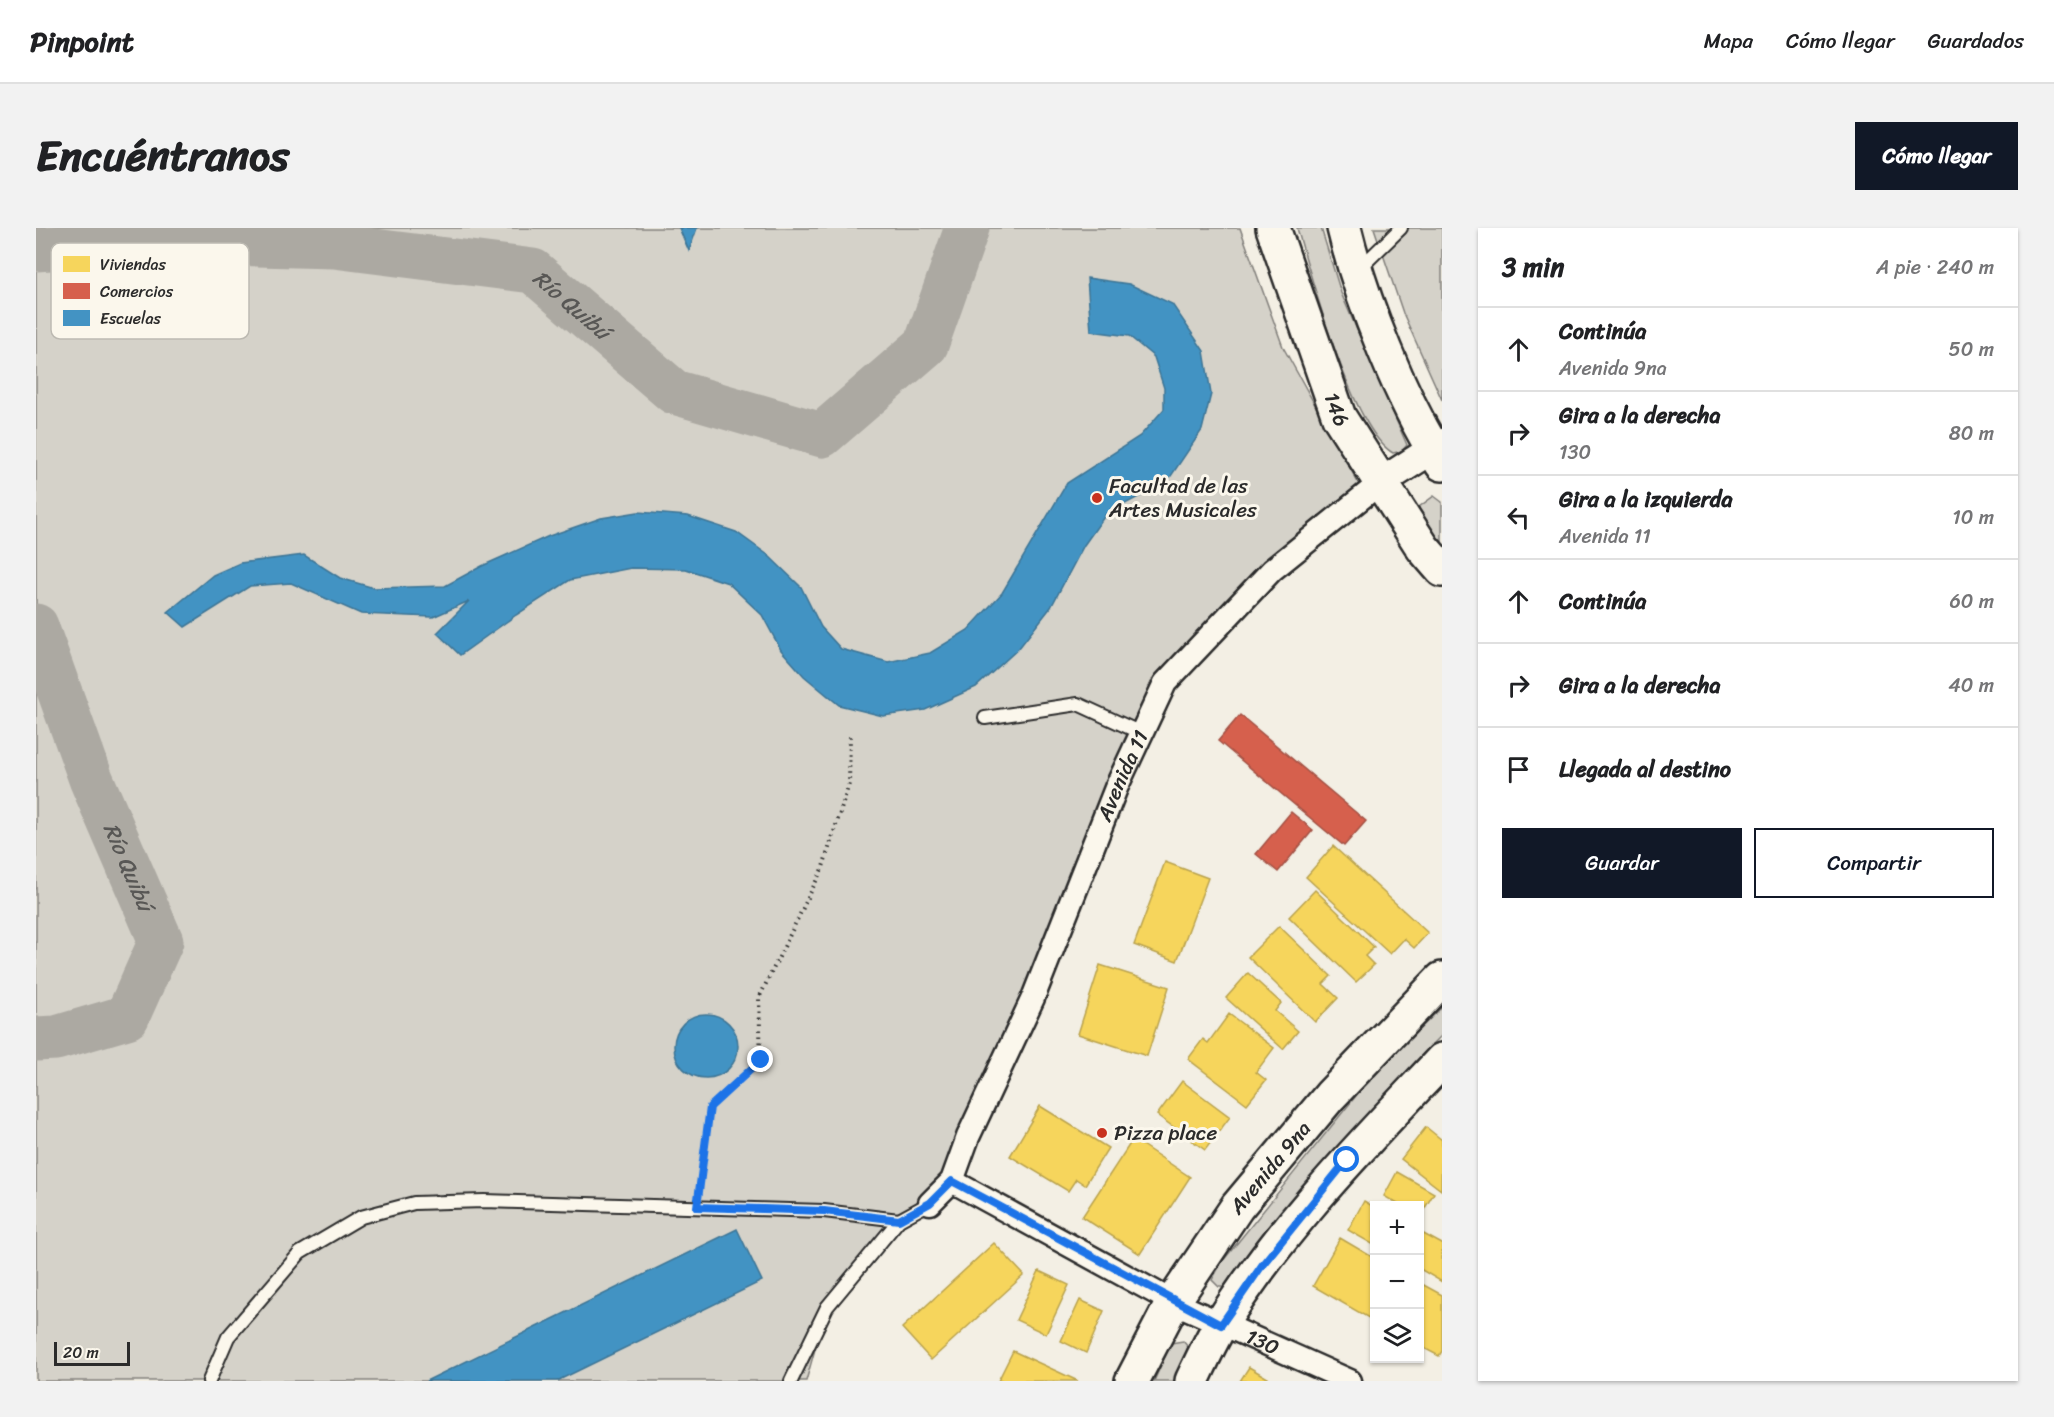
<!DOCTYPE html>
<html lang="es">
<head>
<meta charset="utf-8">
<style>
	body { margin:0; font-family:Sriracha,sans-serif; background:#f2f2f2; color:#202124 }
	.controls { position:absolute; right:18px; bottom:18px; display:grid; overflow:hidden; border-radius:0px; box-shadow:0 2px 4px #0004 }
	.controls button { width:54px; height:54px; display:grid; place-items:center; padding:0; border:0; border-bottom:2px solid #e0e0e0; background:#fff; color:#202124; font:30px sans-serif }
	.scale { position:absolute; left:18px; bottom:15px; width:76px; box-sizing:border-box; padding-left:6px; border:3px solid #2b2b2b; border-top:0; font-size:16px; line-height:21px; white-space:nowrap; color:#2b2b2b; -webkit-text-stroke:4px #fbf7ec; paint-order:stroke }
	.stop { position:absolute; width:18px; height:18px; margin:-14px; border:4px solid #1a73e8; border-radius:50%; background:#fff }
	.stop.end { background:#1a73e8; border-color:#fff; box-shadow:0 2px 6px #0008 }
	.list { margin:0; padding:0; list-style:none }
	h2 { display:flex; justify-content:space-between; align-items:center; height:78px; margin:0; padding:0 24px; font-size:26px }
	h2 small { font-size:20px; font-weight:400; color:#757577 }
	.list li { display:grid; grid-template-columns:39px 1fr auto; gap:18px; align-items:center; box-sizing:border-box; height:84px; padding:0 24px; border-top:2px solid #e0e0e0 }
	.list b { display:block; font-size:22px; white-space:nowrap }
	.list p { margin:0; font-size:20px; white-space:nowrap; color:#757577 }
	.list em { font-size:20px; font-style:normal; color:#757577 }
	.actions { display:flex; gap:12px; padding:18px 24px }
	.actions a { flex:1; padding:14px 0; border:2px solid #111827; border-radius:0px; text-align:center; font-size:21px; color:#111827 }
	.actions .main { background:#111827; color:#fff }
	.icon { flex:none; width:33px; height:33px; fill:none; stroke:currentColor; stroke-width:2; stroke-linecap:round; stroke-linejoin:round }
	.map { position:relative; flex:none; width:1406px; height:1153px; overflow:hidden; border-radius:0px }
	header { display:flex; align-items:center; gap:36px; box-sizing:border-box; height:84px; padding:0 30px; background:#fff; border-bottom:2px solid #e0e0e0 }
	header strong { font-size:28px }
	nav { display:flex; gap:33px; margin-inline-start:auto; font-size:21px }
	.intro { display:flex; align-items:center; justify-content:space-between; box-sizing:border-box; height:144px; padding:0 36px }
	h1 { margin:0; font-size:42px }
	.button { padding:15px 27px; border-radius:0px; background:#111827; color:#fff; font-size:21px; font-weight:700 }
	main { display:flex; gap:36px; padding:0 36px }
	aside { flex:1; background:#fff; border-radius:0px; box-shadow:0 2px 4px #0004 }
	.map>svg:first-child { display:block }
	.green { fill:#d5d2c9; stroke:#807e7a; stroke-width:1.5 }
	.homes { fill:#f6d55c; stroke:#b9a24d; stroke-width:1.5 }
	.shops { fill:#d6604d; stroke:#a35043; stroke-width:1.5 }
	.schools { fill:#4393c3; stroke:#3c7495; stroke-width:1.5 }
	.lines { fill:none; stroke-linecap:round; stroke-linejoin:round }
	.river { stroke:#aca9a2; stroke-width:45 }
	.service-casing { stroke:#2b2b2b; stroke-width:16 }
	.minor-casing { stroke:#2b2b2b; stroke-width:27 }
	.tertiary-casing { stroke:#2b2b2b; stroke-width:33 }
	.secondary-casing { stroke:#2b2b2b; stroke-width:38 }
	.path { stroke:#2b2b2b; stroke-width:4; stroke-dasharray:1.5 4.5; stroke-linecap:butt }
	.service { stroke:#fbf7ec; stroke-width:12 }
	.minor { stroke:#fbf7ec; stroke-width:22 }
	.tertiary { stroke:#fbf7ec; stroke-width:28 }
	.secondary { stroke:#fbf7ec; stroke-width:33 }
	.route { stroke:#1a73e8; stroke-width:8 }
	.poi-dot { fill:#c8321e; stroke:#fbf7ec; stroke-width:2 }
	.labels { text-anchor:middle; stroke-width:6; stroke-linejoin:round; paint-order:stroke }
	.street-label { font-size:21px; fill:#2b2b2b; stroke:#fbf7ec }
	.poi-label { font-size:21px; fill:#2b2b2b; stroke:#fbf7ec; text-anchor:start }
	.water-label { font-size:22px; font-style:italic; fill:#585755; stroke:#fbf7ec }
	.key { fill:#fbf7ec; stroke:#bdbab2; stroke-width:1.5 }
	.key-label { font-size:16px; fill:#2b2b2b }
</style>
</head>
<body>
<header>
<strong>Pinpoint</strong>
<nav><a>Mapa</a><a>Cómo llegar</a><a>Guardados</a></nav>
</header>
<div class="intro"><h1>Encuéntranos</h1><a class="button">Cómo llegar</a></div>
<main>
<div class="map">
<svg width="1406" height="1153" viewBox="0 0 1406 1153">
	<rect width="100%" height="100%" fill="#f3efe4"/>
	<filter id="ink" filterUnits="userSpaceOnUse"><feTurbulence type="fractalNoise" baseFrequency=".0167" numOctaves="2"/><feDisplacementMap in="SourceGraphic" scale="12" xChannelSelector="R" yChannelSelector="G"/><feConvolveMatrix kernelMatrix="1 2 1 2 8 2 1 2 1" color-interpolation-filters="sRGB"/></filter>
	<g filter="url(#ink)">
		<!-- green -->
		<g class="green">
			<path d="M0,0h1204l43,119 79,143 -197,193 -213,498 -53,39 -72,87 -21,74h-770z"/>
			<path d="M1261,0h24l20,65 66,152 -5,6 -9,2c-41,-23 -82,-177 -96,-225z"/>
			<path d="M1338,0h68v172l-39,-87z"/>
			<path d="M1398,268l8,6v43l-23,-25v-13z"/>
			<path d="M1406,779v28c-79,78 -147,164 -214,252h-9l-7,-7 10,-18 150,-186z"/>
			<path d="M1147,1113l5,6 -12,34h-22l17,-38z"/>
		</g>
		<!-- homes -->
		<g class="homes">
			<path d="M1297,618l95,87 -14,15 -10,-9 -14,15 -84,-77z"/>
			<path d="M1129,634l43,16 -31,83 -43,-16z"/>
			<path d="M1279,662l59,57 -9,9 9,9 -18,17 -67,-65z"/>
			<path d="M1243,698l52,50 -8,8 15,14 -23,24 -67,-65z"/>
			<path d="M1064,737l69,22 -22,69 -69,-22z"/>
			<path d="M1212,745l33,30 -6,8 23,20 -15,18 -57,-51z"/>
			<path d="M1193,786l45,34 -18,24 10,8 -19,24 -59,-45 15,-20 5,4z"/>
			<path d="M1146,853l48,36 -25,33 -48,-35z"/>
			<path d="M1004,878l68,42 -23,37 -9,-6 -8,12 -58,-35z"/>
			<path d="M1390,899l16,13 -1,50 -40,-31z"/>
			<path d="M1097,911l57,38 -50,77 -58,-37z"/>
			<path d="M1361,944l37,21 -14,23v-10h-19l-17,-10z"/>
			<path d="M1328,973l10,6v38l-26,-15z"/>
			<path d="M1384,1004l22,12v38l-22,-13z"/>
			<path d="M1304,1010l34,20v63l-61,-35z"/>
			<path d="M958,1015l30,32 -93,85 -29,-32z"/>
			<path d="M1003,1043l30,14 -23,49 -30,-14z"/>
			<path d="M1384,1055l22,12v56l-3,5 -19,-10z"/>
			<path d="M1044,1072l24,11 -18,42 -25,-12z"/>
			<path d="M977,1123l65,30h-80z"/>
			<path d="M1213,1139l22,13 -1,1h-30z"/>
		</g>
		<!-- shops -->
		<g class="shops">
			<path d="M1204,487l126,106 -22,25 -126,-105z"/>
			<path d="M1255,584l22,18 -35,42 -22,-18z"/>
		</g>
		<!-- schools -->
		<g class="schools">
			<path d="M643,0h18l-8,23z"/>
			<path d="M1051,50l42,6 43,20 32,47 7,43 -9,36 -35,52 -61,32 -22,31 -33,62 -32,41 -43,39 -51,23 -42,6 -44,-11 -35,-29 -23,-26 -19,-35 -34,-32 -42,-14 -55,-1 -61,12 -54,35 -56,40 -23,-22 32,-32 -36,16 -72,-3 -70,-31 -41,3 -65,41 -17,-15 45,-37 27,-12 64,-8 36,23 34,10 71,-2 37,-20 67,-30 52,-18 37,-6 50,4 48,16 32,23 33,32 20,40 20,22 47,13 42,-9 38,-23 34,-37 65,-110 73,-47 24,-27v-21l-10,-31 -25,-21 -38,-5z"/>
			<circle cx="670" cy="818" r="32"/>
			<path d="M701,1001l25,52 -205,100h-131z"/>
		</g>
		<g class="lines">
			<!-- river -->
			<g class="river">
				<path id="s1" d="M0,21l115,-8 183,5 199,25 141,121 148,43 104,-90 41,-117"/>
				<path id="s2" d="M0,398l55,153 70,162 -34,76 -71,21 -20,1"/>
			</g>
			<!-- service casing -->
			<g class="service-casing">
				<g id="service">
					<path d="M1322,42l43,-42"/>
					<path d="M949,490l93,-14 63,29"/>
					<path d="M173,1153l19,-44 72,-84 61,-36 53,-14 70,-2 340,10 75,9"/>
					<path d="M755,1153l36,-74 72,-87 31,-17"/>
				</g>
			</g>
			<!-- minor casing -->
			<g class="minor-casing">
				<g id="minor">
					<path id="s3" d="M916,953l221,121 177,79"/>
					<path id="s4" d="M894,975l22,-22 16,-44 65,-139 83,-210 49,-105 107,-113 108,-87"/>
				</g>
			</g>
			<!-- tertiary casing -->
			<g class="tertiary-casing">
				<path id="tertiary" d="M1344,255l62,-40"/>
			</g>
			<!-- secondary casing -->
			<g class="secondary-casing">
				<g id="secondary">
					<path id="s5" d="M1237,0l66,189 84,131 19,22"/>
					<path d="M1308,0c18,74 57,171 98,236"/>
					<path id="s6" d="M1096,1153l41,-79 64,-95 93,-111 112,-117"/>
					<path d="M1156,1153c9,-19 18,-39 29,-57 61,-98 143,-181 221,-264"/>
				</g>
			</g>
			<!-- path -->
			<path class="path" d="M664,960l10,-81 51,-47 -2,-62 64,-131 26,-83 1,-49"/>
			<!-- service -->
			<use href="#service" class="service"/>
			<!-- minor -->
			<use href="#minor" class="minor"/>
			<!-- tertiary -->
			<use href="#tertiary" class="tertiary"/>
			<!-- secondary -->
			<use href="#secondary" class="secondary"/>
		</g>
	</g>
	<g class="lines" filter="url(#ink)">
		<!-- route -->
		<path class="route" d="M725,832l-51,47 -13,100 127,4 75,9 31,-17 22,-22 269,144 42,-61 84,-104"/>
	</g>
	<!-- markers -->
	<g class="poi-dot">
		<circle cx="1061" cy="270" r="6"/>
		<circle cx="1066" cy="905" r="6"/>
	</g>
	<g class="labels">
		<!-- street labels -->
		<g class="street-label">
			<text dy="7" stroke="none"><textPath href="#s5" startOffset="192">146</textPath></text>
			<text dy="7" stroke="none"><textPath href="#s4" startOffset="471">Avenida 11</textPath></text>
			<text dy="7" stroke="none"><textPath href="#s6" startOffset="255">Avenida 9na</textPath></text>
			<text dy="7" stroke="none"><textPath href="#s3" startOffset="350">130</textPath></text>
		</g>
		<!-- poi labels -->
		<g class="poi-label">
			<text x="1073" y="265">Facultad de las<tspan x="1073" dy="24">Artes Musicales</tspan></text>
			<text x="1078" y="912">Pizza place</text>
		</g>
		<!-- water labels -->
		<g class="water-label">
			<text dy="8" stroke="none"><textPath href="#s1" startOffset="550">Río Quibú</textPath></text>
			<text dy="8" stroke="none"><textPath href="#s2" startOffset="258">Río Quibú</textPath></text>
		</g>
	</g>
	<!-- legend -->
	<rect x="15" y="15" width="198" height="96" rx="9" class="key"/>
	<rect x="27" y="28" width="27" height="16" fill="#f6d55c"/>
	<rect x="27" y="55" width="27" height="16" fill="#d6604d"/>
	<rect x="27" y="82" width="27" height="16" fill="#4393c3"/>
	<g class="key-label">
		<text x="64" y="42">Viviendas</text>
		<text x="64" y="69">Comercios</text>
		<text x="64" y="96">Escuelas</text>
	</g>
</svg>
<div class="controls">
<button>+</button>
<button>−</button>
<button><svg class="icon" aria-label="layers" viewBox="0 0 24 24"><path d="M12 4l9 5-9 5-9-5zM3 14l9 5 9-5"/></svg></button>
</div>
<div class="scale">20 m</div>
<div class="stop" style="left:1311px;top:932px"></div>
<div class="stop end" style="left:725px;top:832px"></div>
</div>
<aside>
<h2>3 min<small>A pie · 240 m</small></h2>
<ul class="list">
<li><svg class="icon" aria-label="ahead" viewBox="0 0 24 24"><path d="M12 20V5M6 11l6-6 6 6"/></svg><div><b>Continúa</b><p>Avenida 9na</p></div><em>50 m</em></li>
<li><svg class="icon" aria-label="right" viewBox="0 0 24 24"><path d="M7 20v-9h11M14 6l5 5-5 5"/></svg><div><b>Gira a la derecha</b><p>130</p></div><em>80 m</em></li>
<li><svg class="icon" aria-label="left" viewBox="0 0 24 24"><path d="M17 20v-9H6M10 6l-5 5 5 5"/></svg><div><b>Gira a la izquierda</b><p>Avenida 11</p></div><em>10 m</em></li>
<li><svg class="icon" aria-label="ahead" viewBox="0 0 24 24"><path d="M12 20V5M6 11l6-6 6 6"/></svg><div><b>Continúa</b></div><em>60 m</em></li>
<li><svg class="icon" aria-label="right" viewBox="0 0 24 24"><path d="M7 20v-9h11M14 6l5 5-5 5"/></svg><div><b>Gira a la derecha</b></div><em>40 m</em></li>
<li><svg class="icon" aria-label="arrive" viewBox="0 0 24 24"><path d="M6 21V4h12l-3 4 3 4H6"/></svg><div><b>Llegada al destino</b></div></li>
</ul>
<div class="actions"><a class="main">Guardar</a><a>Compartir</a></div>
</aside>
</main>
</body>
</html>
